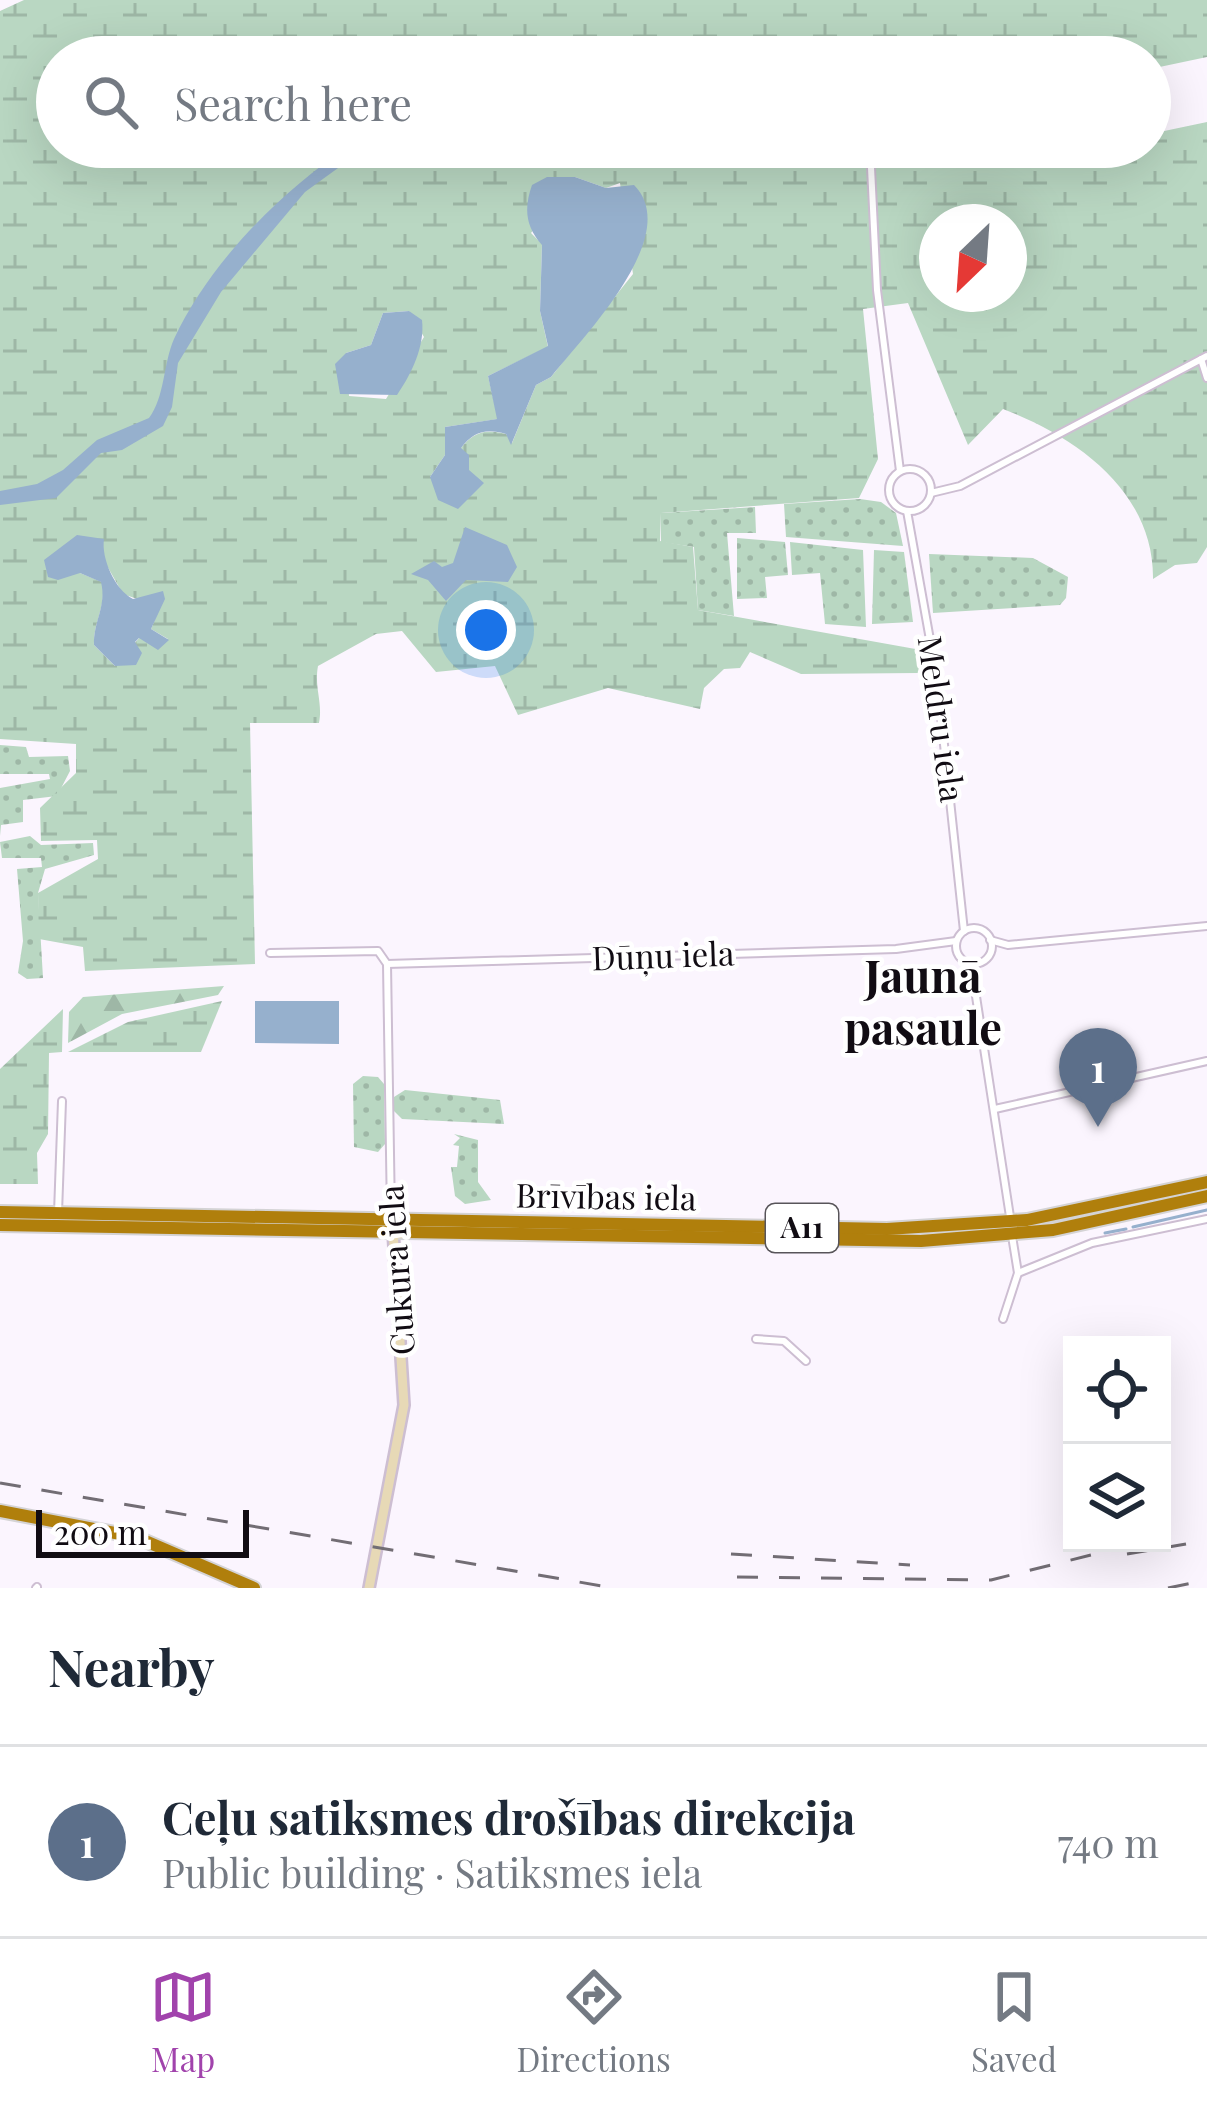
<!DOCTYPE html>
<html lang="en">
<head>
<meta charset="utf-8">
<style>
	body { margin:0; font-family:"Playfair Display",serif; background:#f6f6f7; color:#1f2937 }
	.controls { position:absolute; right:36px; bottom:36px; display:grid; overflow:hidden; border-radius:0px; box-shadow:0 12px 48px #0002 }
	.controls button { width:108px; height:108px; display:grid; place-items:center; padding:0; border:0; border-bottom:3px solid #e0e1e3; background:#fff; color:#1f2937; font:60px sans-serif }
	.compass { position:absolute; left:919px; top:204px; width:108px; height:108px; border-radius:50%; background:#fff; box-shadow:0 12px 48px #0002; rotate:205deg }
	.scale { position:absolute; left:36px; bottom:30px; width:213px; box-sizing:border-box; padding-left:12px; border:6px solid #110c13; border-top:0; font-size:33px; line-height:42px; white-space:nowrap; color:#110c13; -webkit-text-stroke:9px #fff; paint-order:stroke }
	.you { position:absolute; left:486px; top:630px; width:42px; height:42px; margin:-30px; border:9px solid #fff; border-radius:50%; background:#1a73e8; box-shadow:0 0 0 18px #1a73e833 }
	.badge { display:grid; place-items:center; width:78px; height:78px; border-radius:50%; background:#a143ac; color:#fff; font-size:39px; font-weight:700 }
	.pin { position:absolute; translate:-50% -99px; filter:drop-shadow(0 3px 6px #0008) }
	.pin::after { content:''; position:absolute; top:63px; width:42px; height:36px; background:inherit; clip-path:polygon(0 0,100% 0,50% 100%) }
	.list { margin:0; padding:0; list-style:none }
	h2 { display:flex; justify-content:space-between; align-items:center; height:156px; margin:0; padding:0 48px; font-size:51px }
	h2 small { font-size:39px; font-weight:400; color:#747a83 }
	.list li { display:grid; grid-template-columns:78px 1fr auto; gap:36px; align-items:center; box-sizing:border-box; height:192px; padding:0 48px; border-top:3px solid #e0e1e3 }
	.list b { display:block; font-size:45px; white-space:nowrap }
	.list p { margin:0; font-size:39px; white-space:nowrap; color:#747a83 }
	.list em { font-size:39px; font-style:normal; color:#747a83 }
	.icon { flex:none; width:66px; height:66px; fill:none; stroke:currentColor; stroke-width:2; stroke-linecap:round; stroke-linejoin:round }
	.map { position:relative; flex:none; width:1207px; height:1588px; overflow:hidden }
	.search { position:absolute; background:#fff; box-shadow:0 12px 48px #0002; left:36px; right:36px; top:36px; height:132px; display:flex; align-items:center; gap:30px; box-sizing:border-box; padding:0 42px; border-radius:66px; color:#747a83; font-size:45px }
	.sheet { height:348px; background:#fff }
	nav { display:flex; justify-content:space-around; align-items:center; box-sizing:border-box; height:168px; border-top:3px solid #e0e1e3; background:#fff; font-size:33px; color:#747a83 }
	nav a { display:grid; justify-items:center; gap:6px }
	nav .on { color:#a143ac }
	.map>svg:first-child { display:block }
	.grass { fill:url(#grass-dots) }
	.forest { fill:url(#forest-firs) }
	.wetland { fill:url(#wetland-marsh); fill-rule:evenodd }
	.water { fill:#96b0cd }
	.lines { fill:none; stroke-linecap:round; stroke-linejoin:round }
	.stream { stroke:#96b0cd; stroke-width:3 }
	.street-casing { stroke:#cdbed2; stroke-width:10 }
	.secondary-casing { stroke:#cdbed2; stroke-width:14 }
	.highway-casing { stroke:#d4d3d5; stroke-width:16 }
	.street { stroke:#fff; stroke-width:6 }
	.secondary { stroke:#e7d9b6; stroke-width:9 }
	.highway { stroke:#b07f0c; stroke-width:12 }
	.rail { stroke:#726d74; stroke-width:3; stroke-dasharray:21 21; stroke-linecap:butt }
	.labels { text-anchor:middle; stroke-width:9; stroke-linejoin:round; paint-order:stroke }
	.shield { fill:#fff; stroke:#58555a; stroke-width:3 }
	.shield-label { font-size:30px; font-weight:bold; fill:#110c13 }
	.street-label { font-size:33px; fill:#110c13; stroke:#fff }
	.district-label { font-size:45px; font-weight:bold; fill:#110c13; stroke:#fff }
</style>
</head>
<body>
<div class="map">
<svg width="1207" height="1588" viewBox="0 0 1207 1588">
	<defs>
		<pattern id="grass-dots" width="8" height="8" patternUnits="userSpaceOnUse" patternTransform="scale(3)"><rect width="8" height="8" fill="#b9d7c2"/><path d="M2 2h.1M6 6h.1" fill="none" stroke="#9eb7a6" stroke-width="1.8" stroke-linecap="round"/></pattern>
		<pattern id="forest-firs" width="22" height="20" patternUnits="userSpaceOnUse" patternTransform="scale(3)"><rect width="22" height="20" fill="#b9d7c2"/><path d="M5 1l3.5 6h-7zM16 11l3.5 6h-7z" fill="#9eb7a6"/></pattern>
		<pattern id="wetland-marsh" width="20" height="14" patternUnits="userSpaceOnUse" patternTransform="scale(3)"><rect width="20" height="14" fill="#b9d7c2"/><path d="M1 5h8M5 5V1M11 12h8M15 12V8" fill="none" stroke="#9eb7a6"/></pattern>
	</defs>
	<rect width="100%" height="100%" fill="#fbf5fe"/>
	<!-- grass -->
	<g class="grass">
		<path d="M860,499l21,3 15,11 7,33 -117,-9 -2,-33z"/>
		<path d="M755,507l1,26h-29l7,83 -36,-6 -4,-63 -33,-5v-29z"/>
		<path d="M737,538l48,4 3,33 -23,2 2,21 -30,1z"/>
		<path d="M790,542l73,8 3,77 -41,-3 -5,-51 -28,2z"/>
		<path d="M874,550l30,2 9,70 -41,2z"/>
		<path d="M929,554l104,4 35,19 -2,21 -6,7 -127,8z"/>
		<path d="M0,745l26,2 3,10 39,-1 2,15 -13,25 -34,4v22l-22,3 -1,11v-48l50,-9 -1,-5h-49z"/>
		<path d="M30,836l11,9 52,-2 1,12 -49,14 -7,24 5,85 -16,1 -9,-6 5,-32 -6,-72 25,-2 -1,-9h-39l-2,-16z"/>
		<path d="M363,1076l15,1 6,7 1,60 -7,8 -24,-5 -1,-63z"/>
		<path d="M405,1090l95,10 4,24 -102,-5 -8,-8v-14z"/>
		<path d="M454,1134l24,6v42l13,18 -26,4 -10,-8 -4,-29h6l2,-21 -6,-1 7,-7z"/>
	</g>
	<!-- forest -->
	<path class="forest" d="M224,986l-6,9 -96,19 -54,29 1,-31 14,-15z"/>
	<!-- wetland -->
	<g class="wetland">
		<path d="M24,0h1183v57l-57,12v-12h-1093v90h976l12,7 37,-7h68v-13l57,-12v425l-10,16 -22,2 -22,14c1,-87 -76,-142 -150,-170l-35,36 -60,-142 -45,6 15,150 -19,39 -198,15 -1,28 33,6 5,63 223,40 -2,23 -118,1 -51,-22 -10,16 -16,1 -20,19 -4,21 -92,-21 -90,27 -23,-49 -59,6 -34,-41 -26,3 -58,32c-4,22 5,36 1,57h-69l5,241 -170,7 -2,-24 -44,-8 -1,-46 60,-34 -1,-19 -56,1 -1,-33 36,-35v-29l-76,-5v-728zM575,177l31,11 14,-5 13,91 -82,103 -15,8 -24,58 -6,-9c-20,-6 -33,-2 -46,15l9,7v14l-39,7 15,-22v-28l53,-8 -10,-43 60,-29 -8,-36 2,-67 -11,-11zM937,222h72v72h-72zM409,311l15,26 -38,62 -37,-3 -3,-43 25,-8 12,-32zM102,557l21,37 37,13 -9,22 17,10 -28,-2 -25,29 -21,-21c-1,-23 13,-39 8,-63l-22,-9z"/>
		<path d="M222,1001l-21,51h-133l60,-30z"/>
		<path d="M63,1009l-1,43 -13,1 -1,81 -11,19 1,31h-38v-115z"/>
	</g>
	<!-- water -->
	<g class="water">
		<path d="M347,147h20l-62,45 -84,100 -43,71 -6,44 -9,19 -41,24 -21,3 -45,45 -56,7v-14l37,-7 26,-14 34,-30 52,-22c16,-21 14,-54 25,-79 36,-77 105,-145 173,-192z"/>
		<path d="M547,177h28l31,11 28,-3c50,50 -52,153 -83,192l-15,8 -25,60 -5,-11c-20,-6 -33,-2 -45,14l8,7v15l15,13 -26,26 -20,-9 -8,-23 15,-22v-28l52,-8 -9,-43 60,-30 -8,-35 2,-66c-17,-19 -18,-37 -10,-60z"/>
		<path d="M409,311l13,9c3,26 -10,53 -25,75l-57,-1 -5,-30 11,-11 25,-8 12,-32z"/>
		<path d="M465,527l42,18 10,22 -9,15 -42,-2 -20,21 -18,-21 -17,-6 23,-13 8,6 11,-4z"/>
		<path d="M77,535l27,4c-3,19 11,51 29,60l30,-8 2,8 -14,30 18,11 -11,10 -19,-12 -4,4 7,11 -6,12 -21,1 -21,-21c-1,-23 13,-39 7,-63l-21,-9 -22,7 -10,-3 -4,-17z"/>
		<path d="M255,1001h84v43l-84,-1z"/>
	</g>
	<g class="lines">
		<!-- stream -->
		<g class="stream">
			<path d="M1133,1227l74,-17"/>
			<path d="M1105,1233l21,-4"/>
		</g>
		<!-- street casing -->
		<g class="street-casing">
			<g id="street">
				<path d="M870,147l7,143 23,181"/>
				<path d="M1201,359l6,19"/>
				<circle cx="910" cy="490" r="21"/>
				<path d="M931,493l29,-7 247,-130"/>
				<path d="M907,511l30,168 27,252"/>
				<circle cx="974" cy="946" r="18"/>
				<path d="M990,940l18,5 199,-19"/>
				<path d="M270,953l108,-2 9,13 4,252"/>
				<path d="M387,964l509,-15 60,-8"/>
				<path d="M971,964l40,259"/>
				<path d="M995,1109l212,-48"/>
				<path d="M58,1213l4,-112"/>
				<path d="M1018,1273l74,-30 115,-24"/>
				<path d="M1003,1319l15,-46 -6,-37"/>
				<path d="M756,1339l28,2 22,20"/>
				<path d="M36,1588l1,-1"/>
			</g>
		</g>
		<!-- secondary casing -->
		<g class="secondary-casing">
			<path id="secondary" d="M369,1588l35,-183 -11,-174"/>
		</g>
		<!-- highway casing -->
		<g class="highway-casing">
			<g id="highway">
				<path d="M0,1212l887,17 140,-9 180,-38"/>
				<path d="M0,1225l921,16 132,-11 154,-34"/>
				<path d="M0,1511l136,26 118,51"/>
			</g>
		</g>
		<!-- street -->
		<use href="#street" class="street"/>
		<!-- secondary -->
		<use href="#secondary" class="secondary"/>
		<!-- highway -->
		<use href="#highway" class="highway"/>
		<!-- rail -->
		<g class="rail">
			<path d="M0,1483l614,105"/>
			<path d="M731,1554l179,11"/>
			<path d="M1127,1554l59,-10"/>
			<path d="M737,1577l254,3 148,-37"/>
			<path d="M1168,1588l39,-8"/>
		</g>
	</g>
	<g class="labels">
		<!-- shield labels -->
		<rect class="shield" x="766" y="1204" width="72" height="48" rx="9"/>
		<g class="shield-label">
			<text x="802" y="1238">A11</text>
		</g>
		<!-- street labels -->
		<g class="street-label">
			<text transform="translate(941 719) rotate(82)" y="12">Meldru iela</text>
			<text transform="translate(663 956) rotate(-2)" y="12">Dūņu iela</text>
			<text transform="translate(606 1197) rotate(1)" y="12">Brīvības iela</text>
			<text transform="translate(397 1270) rotate(-94)" y="12">Cukura iela</text>
		</g>
		<!-- district labels -->
		<g class="district-label">
			<text x="923" y="993">Jaunā<tspan x="923" dy="52">pasaule</tspan></text>
		</g>
	</g>
</svg>
<div class="controls">
<button><svg class="icon" aria-label="locate" viewBox="0 0 24 24"><circle cx="12" cy="12" r="6"/><path d="M12 2v4M12 18v4M2 12h4M18 12h4"/></svg></button>
<button><svg class="icon" aria-label="layers" viewBox="0 0 24 24"><path d="M12 4l9 5-9 5-9-5zM3 14l9 5 9-5"/></svg></button>
</div>
<svg class="compass" viewBox="-18 -18 36 36"><path d="M0-13l5 13h-10z" fill="#e53935"/><path d="M0 13l5-13h-10z" fill="#747a83"/></svg>
<div class="scale">200 m</div>
<div class="you"></div>
<div class="pin badge" style="left:1098px;top:1127px;background:#5c6f8a">1</div>
<div class="search"><svg class="icon" aria-label="search" viewBox="0 0 24 24"><circle cx="10" cy="10" r="6"/><path d="M15 15l6 6"/></svg>Search here</div>
</div>
<section class="sheet">
<h2>Nearby<small></small></h2>
<ul class="list">
<li><span class="badge" style="background:#5c6f8a">1</span><div><b>Ceļu satiksmes drošības direkcija</b><p>Public building · Satiksmes iela</p></div><em>740 m</em></li>
</ul>
</section>
<nav>
<a class="on"><svg class="icon" aria-label="map" viewBox="0 0 24 24"><path d="M3 6l6-2 6 2 6-2v14l-6 2-6-2-6 2zM9 4v14M15 6v14"/></svg>Map</a>
<a><svg class="icon" aria-label="directions" viewBox="0 0 24 24"><path d="M12 3l9 9-9 9-9-9zM9 14v-3h6M13 9l2 2-2 2"/></svg>Directions</a>
<a><svg class="icon" aria-label="saved" viewBox="0 0 24 24"><path d="M7 4h10v16l-5-4-5 4z"/></svg>Saved</a>
</nav>
</body>
</html>
